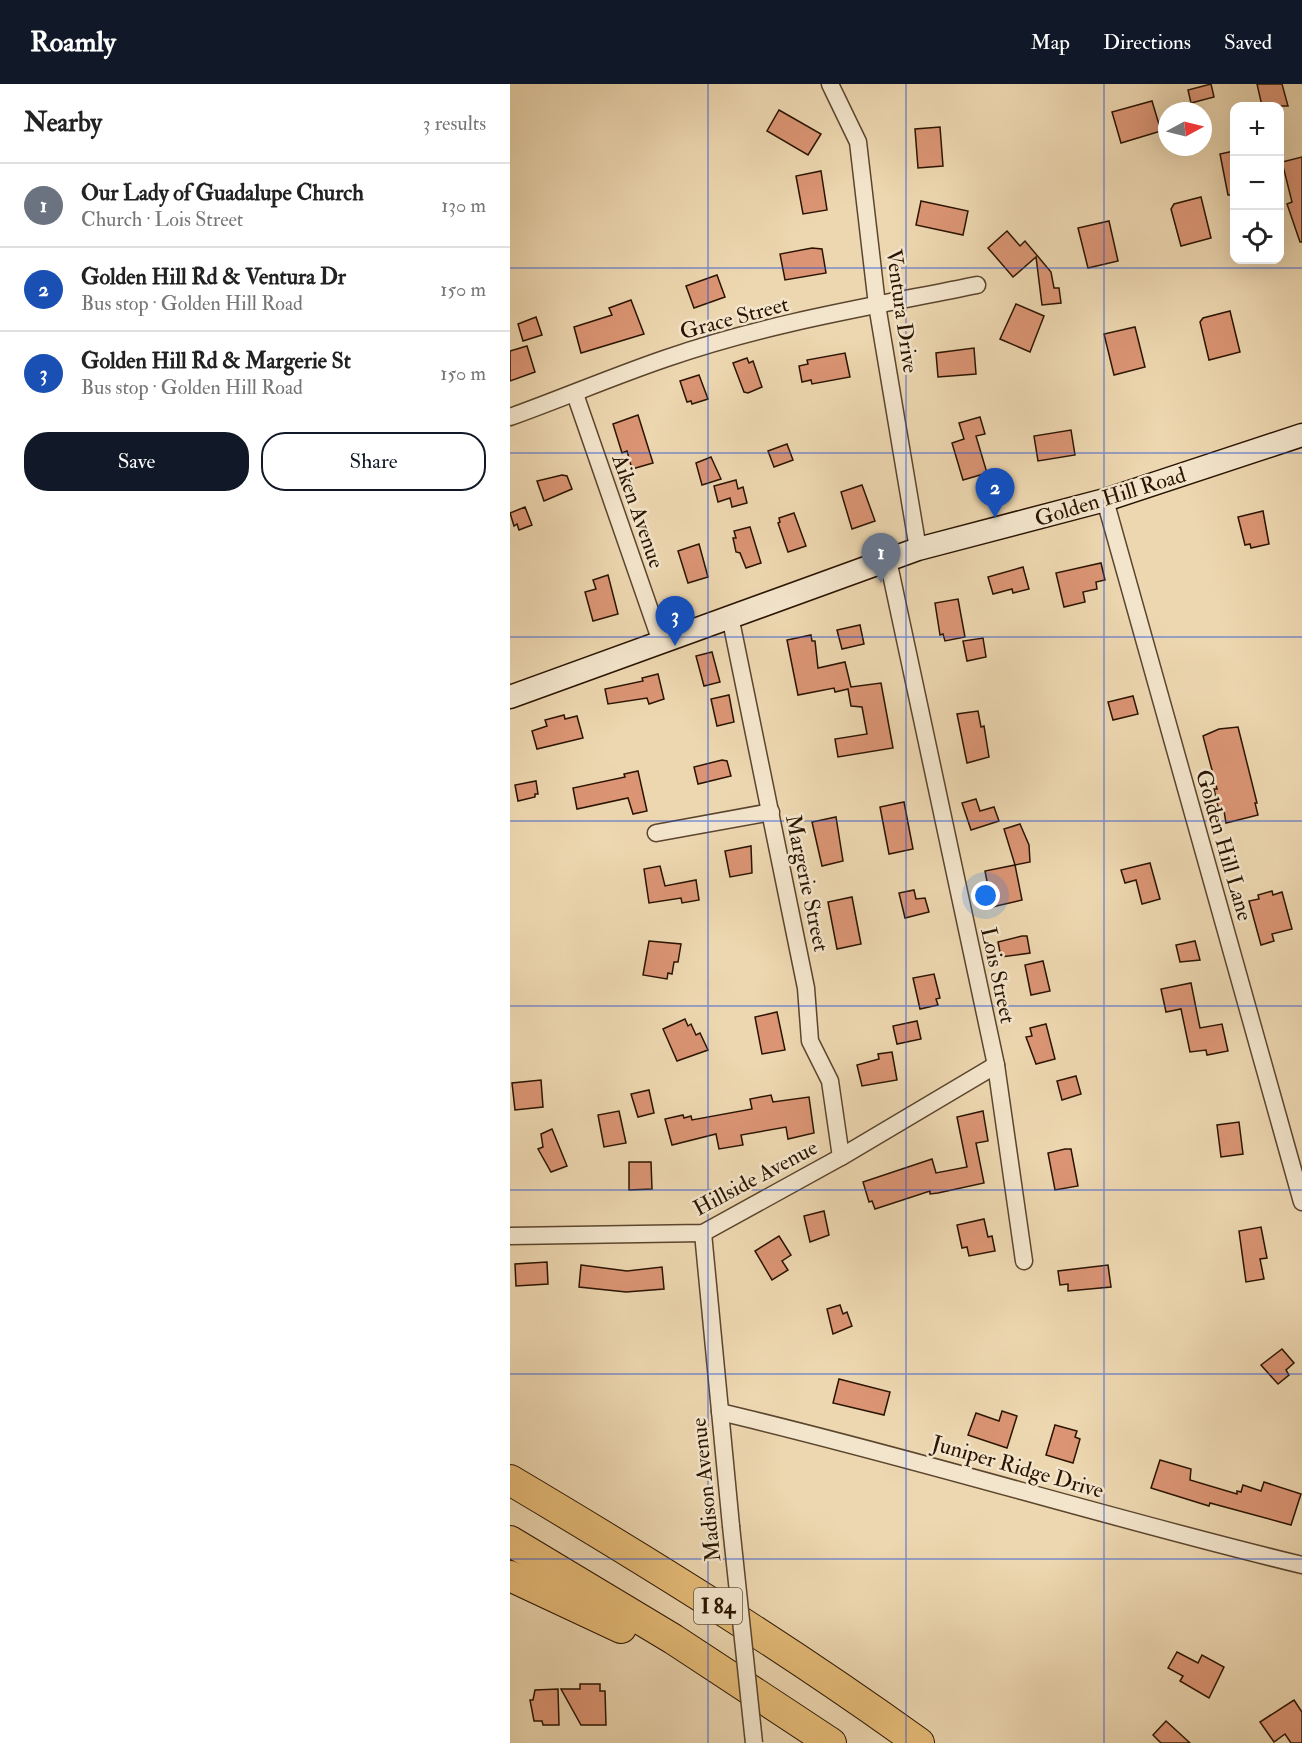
<!DOCTYPE html>
<html lang="en">
<head>
<meta charset="utf-8">
<style>
	body { margin:0; font-family:"IM FELL Double Pica",serif; background:#f6f6f6; color:#222 }
	.controls { position:absolute; right:18px; top:18px; display:grid; overflow:hidden; border-radius:12px; box-shadow:0 6px 24px #0002 }
	.controls button { width:54px; height:54px; display:grid; place-items:center; padding:0; border:0; border-bottom:2px solid #e0e0e0; background:#fff; color:#222; font:30px sans-serif }
	.compass { position:absolute; left:648px; top:18px; width:54px; height:54px; border-radius:50%; background:#fff; box-shadow:0 6px 24px #0002; rotate:83deg }
	.you { position:absolute; left:476px; top:812px; width:21px; height:21px; margin:-15px; border:4px solid #fff; border-radius:50%; background:#1a73e8; box-shadow:0 0 0 9px #1a73e833 }
	.badge { display:grid; place-items:center; width:39px; height:39px; border-radius:50%; background:#111827; color:#fff; font-size:20px; font-weight:700 }
	.pin { position:absolute; translate:-50% -50px; filter:drop-shadow(0 2px 3px #0008) }
	.pin::after { content:''; position:absolute; top:32px; width:21px; height:18px; background:inherit; clip-path:polygon(0 0,100% 0,50% 100%) }
	.list { margin:0; padding:0; list-style:none }
	h2 { display:flex; justify-content:space-between; align-items:center; height:78px; margin:0; padding:0 24px; font-size:26px }
	h2 small { font-size:20px; font-weight:400; color:#767676 }
	.list li { display:grid; grid-template-columns:39px 1fr auto; gap:18px; align-items:center; box-sizing:border-box; height:84px; padding:0 24px; border-top:2px solid #e0e0e0 }
	.list b { display:block; font-size:22px; white-space:nowrap }
	.list p { margin:0; font-size:20px; white-space:nowrap; color:#767676 }
	.list em { font-size:20px; font-style:normal; color:#767676 }
	.actions { display:flex; gap:12px; padding:18px 24px }
	.actions a { flex:1; padding:14px 0; border:2px solid #111827; border-radius:24px; text-align:center; font-size:21px; color:#111827 }
	.actions .main { background:#111827; color:#fff }
	.icon { flex:none; width:33px; height:33px; fill:none; stroke:currentColor; stroke-width:2; stroke-linecap:round; stroke-linejoin:round }
	.map { position:relative; flex:none; width:792px; height:1659px; overflow:hidden }
	header { display:flex; align-items:center; gap:36px; box-sizing:border-box; height:84px; padding:0 30px; background:#111827; color:#fff }
	header strong { font-size:28px }
	nav { display:flex; gap:33px; margin-inline-start:auto; font-size:21px }
	main { display:flex }
	aside { flex:1; background:#fff }
	.map>svg:first-child { display:block }
	.building { fill:#db9574; stroke:#2a1401; stroke-width:1.5 }
	.lines { fill:none; stroke-linecap:round; stroke-linejoin:round }
	.street-casing { stroke:#5b452d; stroke-width:19 }
	.secondary-casing { stroke:#2a1401; stroke-width:25 }
	.highway-casing { stroke:#2a1401; stroke-width:32 }
	.street { stroke:#f3e5cc; stroke-width:16 }
	.secondary { stroke:#f3e5cc; stroke-width:22 }
	.highway { stroke:#e6bc78; stroke-width:30 }
	.street-bridge-casing { stroke:#5b452d; stroke-width:19; stroke-linecap:butt }
	.street-bridge { stroke:#f3e5cc; stroke-width:16 }
	.grid { fill:none; stroke:#1d4ed8; stroke-width:1.5; stroke-opacity:0.55 }
	.labels { text-anchor:middle; stroke-width:5; stroke-linejoin:round; paint-order:stroke }
	.shield { fill:#f3e5cc; stroke:#66533e; stroke-width:1.5 }
	.shield-label { font-size:21px; font-weight:bold; fill:#2a1401 }
	.street-label { font-size:22px; fill:#2a1401; stroke:#f3e5cc }
</style>
</head>
<body>
<header>
<strong>Roamly</strong>
<nav><a>Map</a><a>Directions</a><a>Saved</a></nav>
</header>
<main>
<aside>
<h2>Nearby<small>3 results</small></h2>
<ul class="list">
<li><span class="badge" style="background:#6b7280">1</span><div><b>Our Lady of Guadalupe Church</b><p>Church · Lois Street</p></div><em>130 m</em></li>
<li><span class="badge" style="background:#1a4fb4">2</span><div><b>Golden Hill Rd &amp; Ventura Dr</b><p>Bus stop · Golden Hill Road</p></div><em>150 m</em></li>
<li><span class="badge" style="background:#1a4fb4">3</span><div><b>Golden Hill Rd &amp; Margerie St</b><p>Bus stop · Golden Hill Road</p></div><em>150 m</em></li>
</ul>
<div class="actions"><a class="main">Save</a><a>Share</a></div>
</aside>
<div class="map">
<svg width="792" height="1659" viewBox="0 0 792 1659">
	<rect width="100%" height="100%" fill="#edd7b0"/>
	<filter id="stains"><feTurbulence type="fractalNoise" baseFrequency=".00333" numOctaves="4"/><feColorMatrix values="0 0 0 0 .2 0 0 0 0 .09 0 0 0 0 .02 0 0 0 .5 -.17"/></filter>
	<radialGradient id="worn" r=".72"><stop offset=".6" stop-color="#630" stop-opacity="0"/><stop offset="1" stop-color="#630" stop-opacity=".3"/></radialGradient>
	<!-- building -->
	<g class="building">
		<path d="M701,0l3,13 -23,6 -3,-13z"/>
		<path d="M747,0h25l6,22h-26z"/>
		<path d="M642,17l9,30 -40,12 -9,-31z"/>
		<path d="M269,26l42,24 -13,21 -41,-24z"/>
		<path d="M430,43l3,39 -25,2 -3,-39z"/>
		<path d="M724,67v44h-6l-8,-41z"/>
		<path d="M792,73v85h-2l-13,-38 5,-2 -10,-40z"/>
		<path d="M311,87l6,39 -24,4 -7,-38z"/>
		<path d="M691,113l10,41 -30,8 -10,-37 3,-5z"/>
		<path d="M411,117l47,10 -5,24 -47,-10z"/>
		<path d="M599,137l9,40 -30,7 -10,-40z"/>
		<path d="M497,147l13,15 5,-5 26,31 3,16h5l2,15 -19,2 -6,-48 -23,20 -25,-29z"/>
		<path d="M302,164l10,1 4,24 -41,7 -5,-26z"/>
		<path d="M207,191l8,22 -31,11 -8,-22z"/>
		<path d="M121,216l13,34 -63,19 -7,-26 38,-12 -3,-7z"/>
		<path d="M506,220l28,12 -14,36 -30,-13z"/>
		<path d="M720,227l10,41 -31,8 -9,-38 3,-4z"/>
		<path d="M26,233l6,18 -19,6 -5,-17z"/>
		<path d="M625,243l10,40 -31,8 -10,-41z"/>
		<path d="M17,262l8,26 -25,9v-30z"/>
		<path d="M464,264l2,26 -38,3 -2,-24z"/>
		<path d="M335,269l5,24 -38,7 -1,-4 -9,2 -3,-16 9,-2 -1,-4z"/>
		<path d="M237,274l2,5 4,-2 9,26 -14,6 -4,-1 -11,-29z"/>
		<path d="M189,291l9,24 -16,5 -1,-3 -4,1 -7,-21z"/>
		<path d="M128,331l15,48 -21,6 -5,-18 -5,2 -9,-29z"/>
		<path d="M470,333l5,17 -9,2 11,37 -24,7 -11,-37 12,-4 -5,-16z"/>
		<path d="M561,346l4,25 -37,6 -4,-25z"/>
		<path d="M277,360l6,16 -19,7 -6,-16z"/>
		<path d="M201,373l10,22 -19,6 -6,-22z"/>
		<path d="M52,391l5,1 5,13 -28,12 -7,-20z"/>
		<path d="M226,396l2,9 5,-2 4,16 -15,4 -2,-9 -12,4 -4,-16z"/>
		<path d="M352,401l13,36 -23,8 -11,-37z"/>
		<path d="M15,423l7,18 -13,5 -2,-6 -3,2 -4,-13z"/>
		<path d="M753,427l6,33 -18,4 -1,-4 -5,1 -7,-28z"/>
		<path d="M284,429l12,33 -18,6 -10,-29 2,-1 -1,-4z"/>
		<path d="M240,443l11,36 -15,5 -6,-15 -4,-1 -3,-14h3l-2,-7z"/>
		<path d="M189,460l9,33 -20,6 -10,-32z"/>
		<path d="M591,479l4,17 -9,2 1,7 -14,3 2,10 -21,5 -8,-34z"/>
		<path d="M513,483l6,22 -16,4 -1,-4 -19,5 -5,-17z"/>
		<path d="M98,491l10,39 -25,7 -8,-29 11,-3 -3,-9z"/>
		<path d="M448,515l7,38 -20,4 -2,-7 -3,1 -5,-32z"/>
		<path d="M350,541l4,19 -22,5 -5,-19z"/>
		<path d="M301,551l1,6h3l3,27 27,-6 6,25 30,-4 12,65 -55,9 -3,-18 32,-5 -5,-27 -11,-1 -3,-17 -13,3 -1,-4 -36,7 -11,-55z"/>
		<path d="M473,554l3,19 -19,4 -4,-20z"/>
		<path d="M202,568l8,30 -16,4 -8,-30z"/>
		<path d="M148,590l6,25 -15,5 -2,-6 -39,6 -3,-15 38,-8 -1,-3z"/>
		<path d="M219,611l5,27 -17,4 -6,-27z"/>
		<path d="M623,612l5,18 -25,6 -5,-18z"/>
		<path d="M468,627l3,16 3,-1 5,31 -22,6 -10,-49z"/>
		<path d="M54,631l1,4 12,-3 6,22 -46,11 -5,-18 15,-5 -2,-6z"/>
		<path d="M728,643l19,76h-2l3,12 -32,8 -2,-12 -3,-5 -3,1 -4,-18h3l-14,-53 16,-7z"/>
		<path d="M212,676l5,1 4,15 -33,8 -4,-17z"/>
		<path d="M128,687l9,40 -14,3 -5,-16 -51,11 -4,-21 52,-11 -1,-3z"/>
		<path d="M26,697l2,13h-3v3l-17,4 -3,-16z"/>
		<path d="M466,715l4,12 14,-4 5,14 -28,9 -9,-27z"/>
		<path d="M394,718l9,47 -24,5 -9,-47z"/>
		<path d="M326,733l7,44 -21,5 -10,-44z"/>
		<path d="M510,740l9,21 1,17 -15,3 -11,-36z"/>
		<path d="M241,762l1,27 -22,4 -5,-26z"/>
		<path d="M640,779l10,36 -18,5 -6,-24 -11,3 -4,-13z"/>
		<path d="M505,781l7,35 -30,7 -7,-36z"/>
		<path d="M150,782l5,20 31,-6 3,20 -17,3 -1,-5 -32,5 -5,-34z"/>
		<path d="M404,806l2,9 9,-1 4,14 -24,6 -6,-25z"/>
		<path d="M762,807l1,4 9,-3 10,37 -20,5 2,7 -13,4 -12,-44 10,-2 -1,-4z"/>
		<path d="M342,813l9,47 -24,5 -9,-47z"/>
		<path d="M512,852h5l3,17 -29,4 -3,-15z"/>
		<path d="M139,857l32,3 -3,18h-4l-2,12 -4,-1 -1,6 -24,-4z"/>
		<path d="M685,857l5,19 -20,2 -4,-17z"/>
		<path d="M533,877l7,30 -19,4 -6,-30z"/>
		<path d="M424,890l6,24 -4,1 2,6 -18,4 -7,-31z"/>
		<path d="M681,899l9,45 22,-4 6,27 -21,4 -1,-5 -16,2 -9,-43 -15,3 -5,-23z"/>
		<path d="M267,928l8,38 -23,4 -7,-37z"/>
		<path d="M175,935l3,7 3,-2 5,11 4,-2 8,17 -31,11 -14,-32z"/>
		<path d="M407,937l4,18 -24,5 -4,-18z"/>
		<path d="M536,940l9,35 -19,5 -10,-27 6,-1 -2,-8z"/>
		<path d="M382,968l5,28 -35,6 -5,-21 22,-6 -1,-5z"/>
		<path d="M566,992l5,18 -19,6 -5,-19z"/>
		<path d="M31,996l2,27 -28,3 -3,-27z"/>
		<path d="M139,1006l5,23 -16,4 -7,-23z"/>
		<path d="M261,1011l2,7 36,-5 5,36 -26,6 -2,-12 -45,8 2,10 -24,4 -3,-15 -44,11 -7,-26 18,-4 1,3 7,-2 1,4 60,-11 -2,-10z"/>
		<path d="M109,1027l7,32 -22,4 -6,-32z"/>
		<path d="M473,1027l5,30 -12,2 8,40 -46,10 -8,1v-3l-55,18 -3,-8 -3,1 -6,-20 69,-23 4,14 31,-6 -10,-50z"/>
		<path d="M729,1038l4,32 -22,3 -4,-32z"/>
		<path d="M42,1045l15,37 -16,6 -13,-23 5,-2 -2,-13z"/>
		<path d="M555,1065h6l7,37 -23,4 -7,-37z"/>
		<path d="M119,1078h22l1,27 -23,1z"/>
		<path d="M314,1127l5,24 -19,7 -6,-26z"/>
		<path d="M474,1135l4,18 4,-1 3,15 -26,5 -2,-9 -5,1 -5,-23z"/>
		<path d="M751,1143l6,31 -7,1 4,20 -18,3 -7,-51z"/>
		<path d="M269,1152l12,19 -9,6 6,9 -16,10 -17,-29z"/>
		<path d="M37,1178l1,22 -32,2 -1,-22z"/>
		<path d="M71,1181l46,6 35,-4 2,22 -38,3 -47,-5z"/>
		<path d="M598,1181l3,22 -43,4v-7l-8,1 -2,-14z"/>
		<path d="M330,1221l3,9 4,-2 5,14 -19,8 -6,-25z"/>
		<path d="M772,1265l12,14 -8,7 3,5 -11,9 -17,-19z"/>
		<path d="M329,1295l51,13 -6,23 -51,-12z"/>
		<path d="M492,1327l15,5 -10,32 -39,-13 8,-22 23,8z"/>
		<path d="M545,1341l22,6 -2,6 5,2 -7,24 -27,-8z"/>
		<path d="M650,1376l31,9 -1,11 47,14v-3l4,1 2,-7 18,6 3,-9 37,12 -10,31 -81,-22 -1,3 -58,-18z"/>
		<path d="M667,1568l21,11 4,-8 22,12 -15,31 -29,-17 3,-5 -15,-8z"/>
		<path d="M70,1600h20v7h5l1,34h-25l-20,-36h19z"/>
		<path d="M48,1605l1,36h-16l-1,-4h-8l-4,-21h3l2,-10z"/>
		<path d="M784,1616l8,12v31h-11l-6,-9 -11,8 -14,-20z"/>
		<path d="M656,1637l24,22h-29l-8,-8z"/>
	</g>
	<g class="lines">
		<!-- street casing -->
		<g class="street-casing">
			<g id="street">
				<path d="M320,0l28,58 19,163 41,244"/>
				<path d="M65,310l86,248"/>
				<path d="M0,333c53,-19 104,-41 157,-59 100,-35 207,-52 310,-73"/>
				<path d="M595,416l197,702"/>
				<path d="M378,476l108,505 28,196"/>
				<path d="M220,532l76,372 4,53 20,40 11,76"/>
				<path d="M146,749l115,-21"/>
				<path d="M193,1149l28,293"/>
				<path d="M0,1152l193,-3 138,-76 155,-92"/>
				<path d="M210,1328c196,46 387,106 582,153"/>
			</g>
		</g>
		<!-- secondary casing -->
		<g class="secondary-casing">
			<path id="secondary" d="M0,613l408,-148 187,-49 197,-65"/>
		</g>
		<!-- highway casing -->
		<g class="highway-casing">
			<g id="highway">
				<path d="M0,1396c140,83 277,168 409,263"/>
				<path d="M0,1457l163,98 158,104"/>
				<path d="M0,1492l111,52"/>
			</g>
		</g>
		<!-- street -->
		<use href="#street" class="street"/>
		<!-- secondary -->
		<use href="#secondary" class="secondary"/>
		<!-- highway -->
		<use href="#highway" class="highway"/>
		<!-- street-bridge casing -->
		<g class="street-bridge-casing">
			<path id="street-bridge" d="M221,1442l23,217"/>
		</g>
		<!-- street-bridge -->
		<use href="#street-bridge" class="street-bridge"/>
	</g>
	<!-- grid -->
	<path class="grid" d="M198,0v1659M396,0v1659M594,0v1659M0,184h792M0,369h792M0,553h792M0,737h792M0,922h792M0,1106h792M0,1290h792M0,1475h792"/>
	<g class="labels">
		<!-- shield labels -->
		<rect class="shield" x="184" y="1504" width="48" height="36" rx="4.5"/>
		<g class="shield-label">
			<text x="208" y="1529">I 84</text>
		</g>
		<!-- street labels -->
		<g class="street-label">
			<text transform="translate(393 227) rotate(82)" y="8">Ventura Drive</text>
			<text transform="translate(224 233) rotate(-15)" y="8">Grace Street</text>
			<text transform="translate(600 412) rotate(-17)" y="8">Golden Hill Road</text>
			<text transform="translate(129 427) rotate(71)" y="8">Aiken Avenue</text>
			<text transform="translate(715 761) rotate(74)" y="8">Golden Hill Lane</text>
			<text transform="translate(298 799) rotate(78)" y="8">Margerie Street</text>
			<text transform="translate(489 891) rotate(78)" y="8">Lois Street</text>
			<text transform="translate(245 1093) rotate(-28)" y="8">Hillside Avenue</text>
			<text transform="translate(508 1382) rotate(16)" y="8">Juniper Ridge Drive</text>
			<text transform="translate(195 1406) rotate(-96)" y="8">Madison Avenue</text>
		</g>
	</g>
	<rect width="100%" height="100%" filter="url(#stains)"/>
	<rect width="100%" height="100%" fill="url(#worn)"/>
</svg>
<div class="controls">
<button>+</button>
<button>−</button>
<button><svg class="icon" aria-label="locate" viewBox="0 0 24 24"><circle cx="12" cy="12" r="6"/><path d="M12 2v4M12 18v4M2 12h4M18 12h4"/></svg></button>
</div>
<svg class="compass" viewBox="-18 -18 36 36"><path d="M0-13l5 13h-10z" fill="#e53935"/><path d="M0 13l5-13h-10z" fill="#767676"/></svg>
<div class="you"></div>
<div class="pin badge" style="left:371px;top:499px;background:#6b7280">1</div>
<div class="pin badge" style="left:485px;top:434px;background:#1a4fb4">2</div>
<div class="pin badge" style="left:165px;top:562px;background:#1a4fb4">3</div>
</div>
</main>
</body>
</html>
